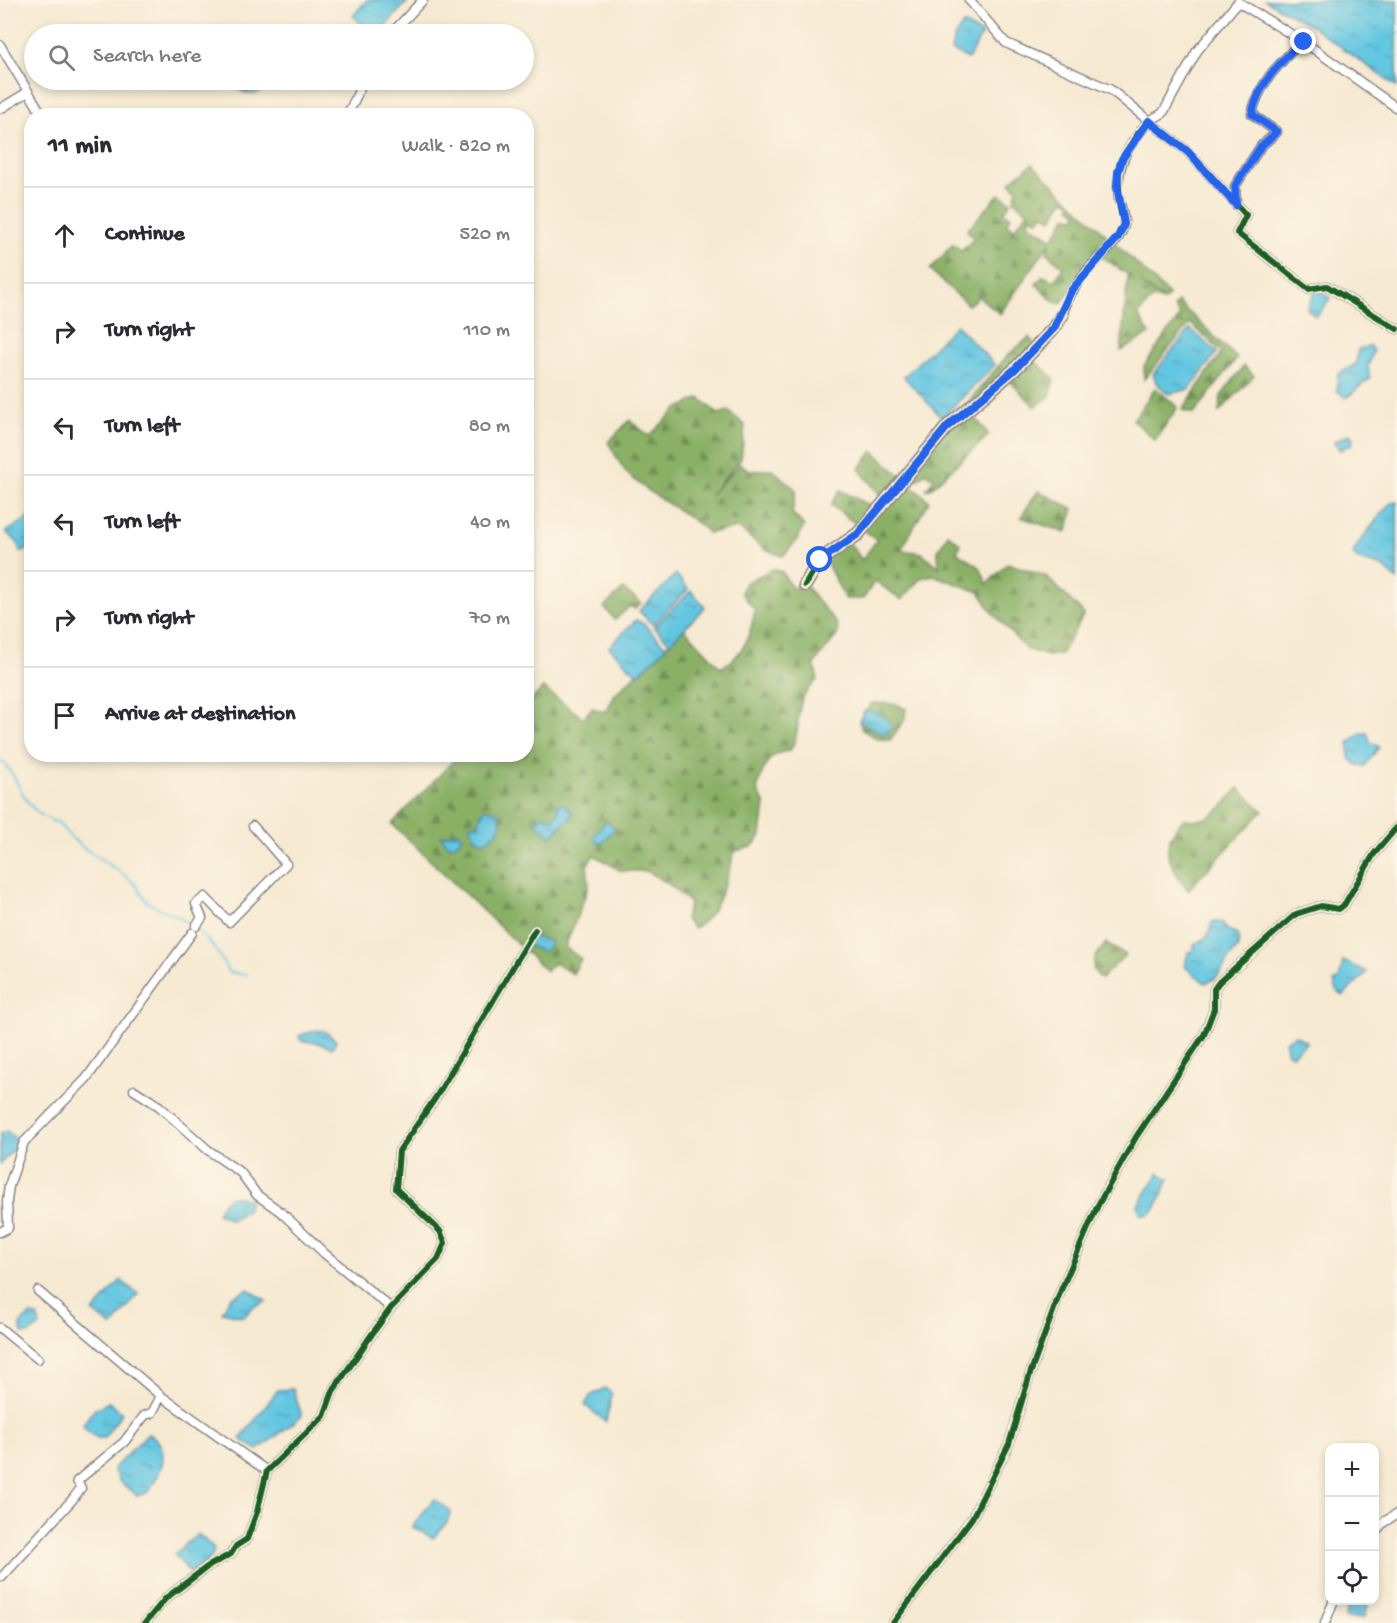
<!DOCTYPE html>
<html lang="en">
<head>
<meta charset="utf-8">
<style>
	body { margin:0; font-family:"Gochi Hand",sans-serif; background:#f7f7f7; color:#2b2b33 }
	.controls { position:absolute; right:18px; bottom:18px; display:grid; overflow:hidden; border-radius:12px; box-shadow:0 3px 9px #0003 }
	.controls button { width:54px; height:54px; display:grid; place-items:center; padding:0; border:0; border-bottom:2px solid #e1e1e2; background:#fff; color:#2b2b33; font:30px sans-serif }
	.stop { position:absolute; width:18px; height:18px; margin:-14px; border:4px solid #2563eb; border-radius:50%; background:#fff }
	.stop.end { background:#2563eb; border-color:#fff; box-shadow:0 2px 6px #0008 }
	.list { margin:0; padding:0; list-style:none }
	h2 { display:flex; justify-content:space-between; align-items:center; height:78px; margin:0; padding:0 24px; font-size:26px }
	h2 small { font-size:20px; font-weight:400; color:#7c7c81 }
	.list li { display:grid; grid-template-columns:39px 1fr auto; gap:18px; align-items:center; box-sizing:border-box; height:96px; padding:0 24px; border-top:2px solid #e1e1e2 }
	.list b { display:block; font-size:22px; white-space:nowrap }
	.list em { font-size:20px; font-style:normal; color:#7c7c81 }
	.icon { flex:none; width:33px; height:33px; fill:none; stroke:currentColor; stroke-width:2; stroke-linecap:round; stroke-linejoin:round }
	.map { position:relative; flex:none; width:1397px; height:1623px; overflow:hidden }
	.search { position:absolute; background:#fff; box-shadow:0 3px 9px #0003; left:24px; top:24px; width:510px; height:66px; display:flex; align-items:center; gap:15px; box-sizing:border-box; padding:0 21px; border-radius:33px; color:#7c7c81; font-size:22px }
	.panel { position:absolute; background:#fff; box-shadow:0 3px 9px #0003; left:24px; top:108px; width:510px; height:654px; border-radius:24px }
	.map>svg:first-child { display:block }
	.forest { fill:url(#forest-firs); stroke:#566950; stroke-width:1.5; fill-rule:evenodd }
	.water { fill:url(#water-ripples); stroke:#42748e; stroke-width:1.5 }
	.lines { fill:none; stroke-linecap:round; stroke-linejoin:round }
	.stream { stroke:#63c6e1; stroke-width:2 }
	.street-casing { stroke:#8c8686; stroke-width:11 }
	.secondary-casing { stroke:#8c8686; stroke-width:15 }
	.street { stroke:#fff; stroke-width:8 }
	.secondary { stroke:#f8e8c3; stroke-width:12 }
	.cycleway-casing { stroke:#fcf5e5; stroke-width:10 }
	.cycleway { stroke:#1b5e20; stroke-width:6 }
	.route { stroke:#2563eb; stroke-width:8 }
</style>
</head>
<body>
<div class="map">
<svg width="1397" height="1623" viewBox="0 0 1397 1623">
	<defs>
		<pattern id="forest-firs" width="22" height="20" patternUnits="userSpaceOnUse" patternTransform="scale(1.5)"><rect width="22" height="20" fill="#8ab066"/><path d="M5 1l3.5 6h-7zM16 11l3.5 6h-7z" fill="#708f55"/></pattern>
		<pattern id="water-ripples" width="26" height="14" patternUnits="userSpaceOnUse" patternTransform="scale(1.5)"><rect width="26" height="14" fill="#63c6e1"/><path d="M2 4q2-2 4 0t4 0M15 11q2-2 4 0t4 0" fill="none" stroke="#51a0b8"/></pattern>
	</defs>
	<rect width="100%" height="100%" fill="#fcf5e5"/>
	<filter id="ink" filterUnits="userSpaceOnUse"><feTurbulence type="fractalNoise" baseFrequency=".0167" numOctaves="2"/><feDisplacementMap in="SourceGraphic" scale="12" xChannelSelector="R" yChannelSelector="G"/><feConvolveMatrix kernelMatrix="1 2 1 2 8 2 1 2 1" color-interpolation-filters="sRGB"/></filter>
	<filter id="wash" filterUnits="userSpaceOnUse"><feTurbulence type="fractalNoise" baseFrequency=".008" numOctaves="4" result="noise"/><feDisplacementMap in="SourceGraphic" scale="24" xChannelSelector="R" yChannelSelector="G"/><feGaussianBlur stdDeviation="1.35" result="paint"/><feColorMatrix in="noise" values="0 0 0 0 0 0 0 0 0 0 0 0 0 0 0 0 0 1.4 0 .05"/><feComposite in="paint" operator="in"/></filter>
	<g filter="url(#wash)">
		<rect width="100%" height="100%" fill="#f6e9d1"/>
		<!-- forest -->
		<g class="forest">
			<path d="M1032,164l137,131 -4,5 -24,-16 23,17 -11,-3 -15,17 12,19 -29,17 7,-76 -26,-18 -10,7 -32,40 -9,-5 -15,-15 7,-8 12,5 8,-14 -16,-14 3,-10 -50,71 -21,-17 -11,8 -38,-35 23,-26 9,7 12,-13 -7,-8 32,-36 12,8 -7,10 7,5 -4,6 7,6 14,-17 -14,-12 3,-11 -7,-7zM1064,199l8,4 -2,4 8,5 -4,7 -7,-4 -14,24 -25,-15 4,-7 6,4 5,-7 9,5z"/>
			<path d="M1178,302l59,56 -43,56 -12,-4 40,-58 -32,-29 -46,56v-13l36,-50 -6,-10z"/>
			<path d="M1030,337l6,10 -8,8 26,23 -4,18 -15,11 -29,-30 -38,32 21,26 -59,54h-4l8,-10 -8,-7 -9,9 -6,-12 97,-114z"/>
			<path d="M1244,366l10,10 -35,36 2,-16z"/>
			<path d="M1155,388l23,19 -23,33 -22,-20z"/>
			<path d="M700,398l18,16 10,-3 17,14 -4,34 -32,37 31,-32 11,7 21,-2 24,21 -4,23 12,13 -6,13 -15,17 -19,-7 -26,-21 -29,5c-24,-23 -57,-35 -81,-59 -8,-8 -14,-22 -20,-32l22,-22 19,16 28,-27z"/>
			<path d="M873,451l56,50 -28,49 21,3 17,14 -1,-16 10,-17 13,10 -4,8 23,15 7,17 21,-21 39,14 37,37 -23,40 -13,2 -22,-7 -33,-36 -14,-21 -46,-17 -12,3 -19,22 -27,-19 -12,18h-18l-21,-41 24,-17 14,19 15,-20 -46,-35 9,-15 33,17 10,-8 -24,-30z"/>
			<path d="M1038,491l36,18 -8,24 -45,-16z"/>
			<path d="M772,569l10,3 10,16 13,-3 32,39 1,10 -24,30 4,15c-5,6 -13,13 -16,20 -6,17 -1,38 -13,52 -23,1 -27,21 -32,39l8,14 -4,32 -9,11 -17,4c-7,23 -18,69 -42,77l-8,-9 5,-16 -24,-21 -19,-11h-26l-27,-16 -7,10 2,21 -24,61 16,12 -8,15 -19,-11 -8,8 -154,-147 67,-69 67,-1 1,-50 16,-16 40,30 9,-10 13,3 10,-17 69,-66 37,40c24,-15 29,-31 34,-58l-14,-17 4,-10z"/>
			<path d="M623,589l18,14 -6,6 -5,-3 -15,14 -11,-13z"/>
			<path d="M872,703l24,1 10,5 -2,12 -14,19 -11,-1 -17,-9 -3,-9z"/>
			<path d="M1239,788l24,23 -75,79c-20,-26 -31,-45 -4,-71 29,5 37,-12 55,-31z"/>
			<path d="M1106,943l19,12 -24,24 -8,-9 1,-11z"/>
		</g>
		<!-- water -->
		<g class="water">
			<path d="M367,0h42l-31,34h-5l-20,-18z"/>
			<path d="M1265,0h132v87l-87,-62z"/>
			<path d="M963,24l19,10 -14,25 -17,-9 3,-12z"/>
			<path d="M246,80h23l3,2c-12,12 -18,16 -33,8z"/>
			<path d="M1316,291h4l10,7 -10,15 -5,3 -8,-8z"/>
			<path d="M956,325l39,40 -53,53 -38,-41z"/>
			<path d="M1190,329l27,23 -27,37 -22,5 -12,-12 -3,-8z"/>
			<path d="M1370,346l3,5 -5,16 2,12c-11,6 -15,13 -24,19l-9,-7 1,-17 18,-10 2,-15z"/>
			<path d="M1349,434l4,3 -1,7 -12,6 -6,-8z"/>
			<path d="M1393,502h4v78l-14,-13 -24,-7 -6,-6c1,-6 33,-48 40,-52z"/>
			<path d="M31,516v25l-5,10 -6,1 -2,-9 -12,-11z"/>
			<path d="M676,574l12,15 -35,36 -14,-14z"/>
			<path d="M691,591l14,16 -35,36 -16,-16z"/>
			<path d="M636,620l8,4 22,23 -28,28 -29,-28z"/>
			<path d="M865,710c10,3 23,5 27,17l-7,8 -26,-14z"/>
			<path d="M1361,733h6l3,8 9,6 -14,19 -8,-1 -8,-7v-16z"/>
			<path d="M558,804h6l10,10 -22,22 -16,-13 7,-8 9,4 6,-6z"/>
			<path d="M485,809l13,2c7,15 -1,24 -15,31l-8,-4 -5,-14h9l2,-10z"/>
			<path d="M606,821l9,7 -14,16 -8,-6z"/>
			<path d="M458,832l5,5 -10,9 -6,-2 -6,-8z"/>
			<path d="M1213,921l10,2 3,6 13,6 -1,13c-13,11 -14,30 -33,35l-20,-16 3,-15 5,-1 1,-6 12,-7z"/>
			<path d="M532,936l19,6 -7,10 -18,-7z"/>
			<path d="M1343,961l24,11 -24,24 -5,-3 -4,-11 5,-2z"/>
			<path d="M316,1030l9,1 11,10 -4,7 -16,-6 -15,-1 -2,-5z"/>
			<path d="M1295,1035l12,7 -15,13 -4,-2 -3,-12z"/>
			<path d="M7,1131l13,11 -20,22v-31z"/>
			<path d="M1159,1173l10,6 -15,32 -7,4 -6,-1 -3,-9z"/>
			<path d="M232,1196l17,3 -1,10 -17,11 -14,-7 5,-10z"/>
			<path d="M121,1280l17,14 -26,33 -19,-15z"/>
			<path d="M248,1289l19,12 -14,6 -9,10 -22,-5 8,-14z"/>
			<path d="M30,1315l8,1 2,10 -11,8h-7l-2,-10z"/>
			<path d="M605,1388l7,6 -6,28 -21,-17 5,-9z"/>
			<path d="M293,1389l9,27 -44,34 -18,-11 38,-49z"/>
			<path d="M109,1402l13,11 -18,25h-7l-12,-9 -2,-5 12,-15z"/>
			<path d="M148,1433c26,15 13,41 0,59l-10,4 -18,-14 -7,-13z"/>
			<path d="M434,1499l17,12 -4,11 -14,16 -21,-11z"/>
			<path d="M198,1534l16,14c0,14 -14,17 -24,25l-16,-19z"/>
			<path d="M1352,1600l17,1 -5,17h-19l1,-8z"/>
		</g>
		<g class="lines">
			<!-- stream -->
			<path class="stream" d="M0,760c23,18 18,51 59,63 17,27 53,39 76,61 5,6 8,14 14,19 8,6 21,9 30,14 20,13 40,32 49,55l18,3"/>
		</g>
	</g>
	<g filter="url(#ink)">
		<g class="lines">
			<!-- street casing -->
			<g class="street-casing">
				<g id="street">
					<path d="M969,0l37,43 105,47 38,31 14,-8 34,-62 41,-49 66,40 93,66"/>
					<path d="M391,34l32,-34"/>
					<path d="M0,45l43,71"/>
					<path d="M0,109l28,-17"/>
					<path d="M347,116l17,-36"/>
					<path d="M1236,205l-1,-19 26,-40 16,-14 -25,-18c7,-32 28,-51 50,-73"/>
					<path d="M1062,315c7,-19 14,-31 27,-47 11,-13 31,-25 35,-43 1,-7 -4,-19 -5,-26 -4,-33 9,-55 30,-78l39,31 58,63 -9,18 71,56 19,-3 70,43"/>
					<path d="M196,926l6,-8 -6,-14 9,-7 24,25 57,-58 -33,-38"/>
					<path d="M134,1090l25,16 49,44 33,23 16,22 24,17 44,42 66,54"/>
					<path d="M0,1232l8,-4 -1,-27 2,-15 15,-44 62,-63 106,-146"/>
					<path d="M38,1291l123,105 106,75"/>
					<path d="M0,1328l38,31"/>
					<path d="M1374,1533l10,-11 13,-8"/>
					<path d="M2,1577l70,-77 9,-12 -4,-7 47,-39 21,-27 7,-2 9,-17"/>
					<path d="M145,1623l21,-25 41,-31 24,-13 5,-8 11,-7 10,-27 10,-41 57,-55 9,-25 39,-57 19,-26 47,-49 7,-16 -5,-12 -44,-42 3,-38 37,-54 99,-167"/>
					<path d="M893,1623l79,-105 37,-74 21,-70 31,-84 37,-85 38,-68 68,-102 10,-26v-20l5,-7 77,-68 25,-8 18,3 5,-4 30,-51 23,-27"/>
					<path d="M1325,1623l9,-23"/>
				</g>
			</g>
			<!-- secondary casing -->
			<g class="secondary-casing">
				<path id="secondary" d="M805,585l15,-25 38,-26 90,-108 66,-56 40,-42 8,-13"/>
			</g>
			<!-- street -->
			<use href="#street" class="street"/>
			<!-- secondary -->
			<use href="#secondary" class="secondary"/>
			<!-- cycleway casing -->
			<g class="cycleway-casing">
				<g id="cycleway">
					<path d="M805,585l15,-25 38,-26 90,-108 66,-56 40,-42 17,-37 47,-54 6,-13 -4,-17 -2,-35 4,-13 15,-24 12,-14 39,31 58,63 -9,18 71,56 19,-3 70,43"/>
					<path d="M145,1623l21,-25 41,-31 24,-13 5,-8 11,-7 10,-27 10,-41 57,-55 9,-25 39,-57 19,-26 47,-49 7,-16 -5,-12 -44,-42 3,-38 37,-54 99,-167"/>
					<path d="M893,1623l79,-105 37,-74 21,-70 31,-84 37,-85 38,-68 68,-102 10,-26v-20l5,-7 77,-68 25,-8 18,3 5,-4 30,-51 23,-27"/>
				</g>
			</g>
			<!-- cycleway -->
			<use href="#cycleway" class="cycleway"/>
		</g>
	</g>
	<g class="lines" filter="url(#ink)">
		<!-- route -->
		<path class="route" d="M820,560l38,-26 90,-108 66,-56 40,-42 17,-37 47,-54 6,-13 -7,-38 1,-14 4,-13 27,-38 39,31 48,53 -1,-19 26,-40 16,-14 -25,-18c7,-32 28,-51 50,-73l2,1"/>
	</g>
</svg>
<div class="controls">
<button>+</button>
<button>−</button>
<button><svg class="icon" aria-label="locate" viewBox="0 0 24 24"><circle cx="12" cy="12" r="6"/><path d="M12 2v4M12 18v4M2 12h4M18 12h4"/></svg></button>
</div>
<div class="stop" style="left:820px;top:560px"></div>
<div class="stop end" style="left:1304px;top:42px"></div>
<div class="search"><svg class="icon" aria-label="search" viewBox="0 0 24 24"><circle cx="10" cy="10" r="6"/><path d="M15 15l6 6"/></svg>Search here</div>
<section class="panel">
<h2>11 min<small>Walk · 820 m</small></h2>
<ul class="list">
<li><svg class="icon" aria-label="ahead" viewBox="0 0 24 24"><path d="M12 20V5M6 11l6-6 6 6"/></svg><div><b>Continue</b></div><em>520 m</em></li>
<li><svg class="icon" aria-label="right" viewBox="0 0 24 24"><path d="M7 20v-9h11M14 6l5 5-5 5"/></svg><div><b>Turn right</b></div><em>110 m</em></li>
<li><svg class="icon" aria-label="left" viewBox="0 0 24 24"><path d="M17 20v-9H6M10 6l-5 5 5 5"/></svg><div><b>Turn left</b></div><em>80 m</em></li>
<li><svg class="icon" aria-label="left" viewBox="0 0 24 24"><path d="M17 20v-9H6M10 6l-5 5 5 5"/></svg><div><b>Turn left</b></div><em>40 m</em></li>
<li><svg class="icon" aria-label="right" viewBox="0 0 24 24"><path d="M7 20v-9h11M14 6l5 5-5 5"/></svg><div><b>Turn right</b></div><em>70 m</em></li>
<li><svg class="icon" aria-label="arrive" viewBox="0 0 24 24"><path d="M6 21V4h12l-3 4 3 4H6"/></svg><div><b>Arrive at destination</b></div></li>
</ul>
</section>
</div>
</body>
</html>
